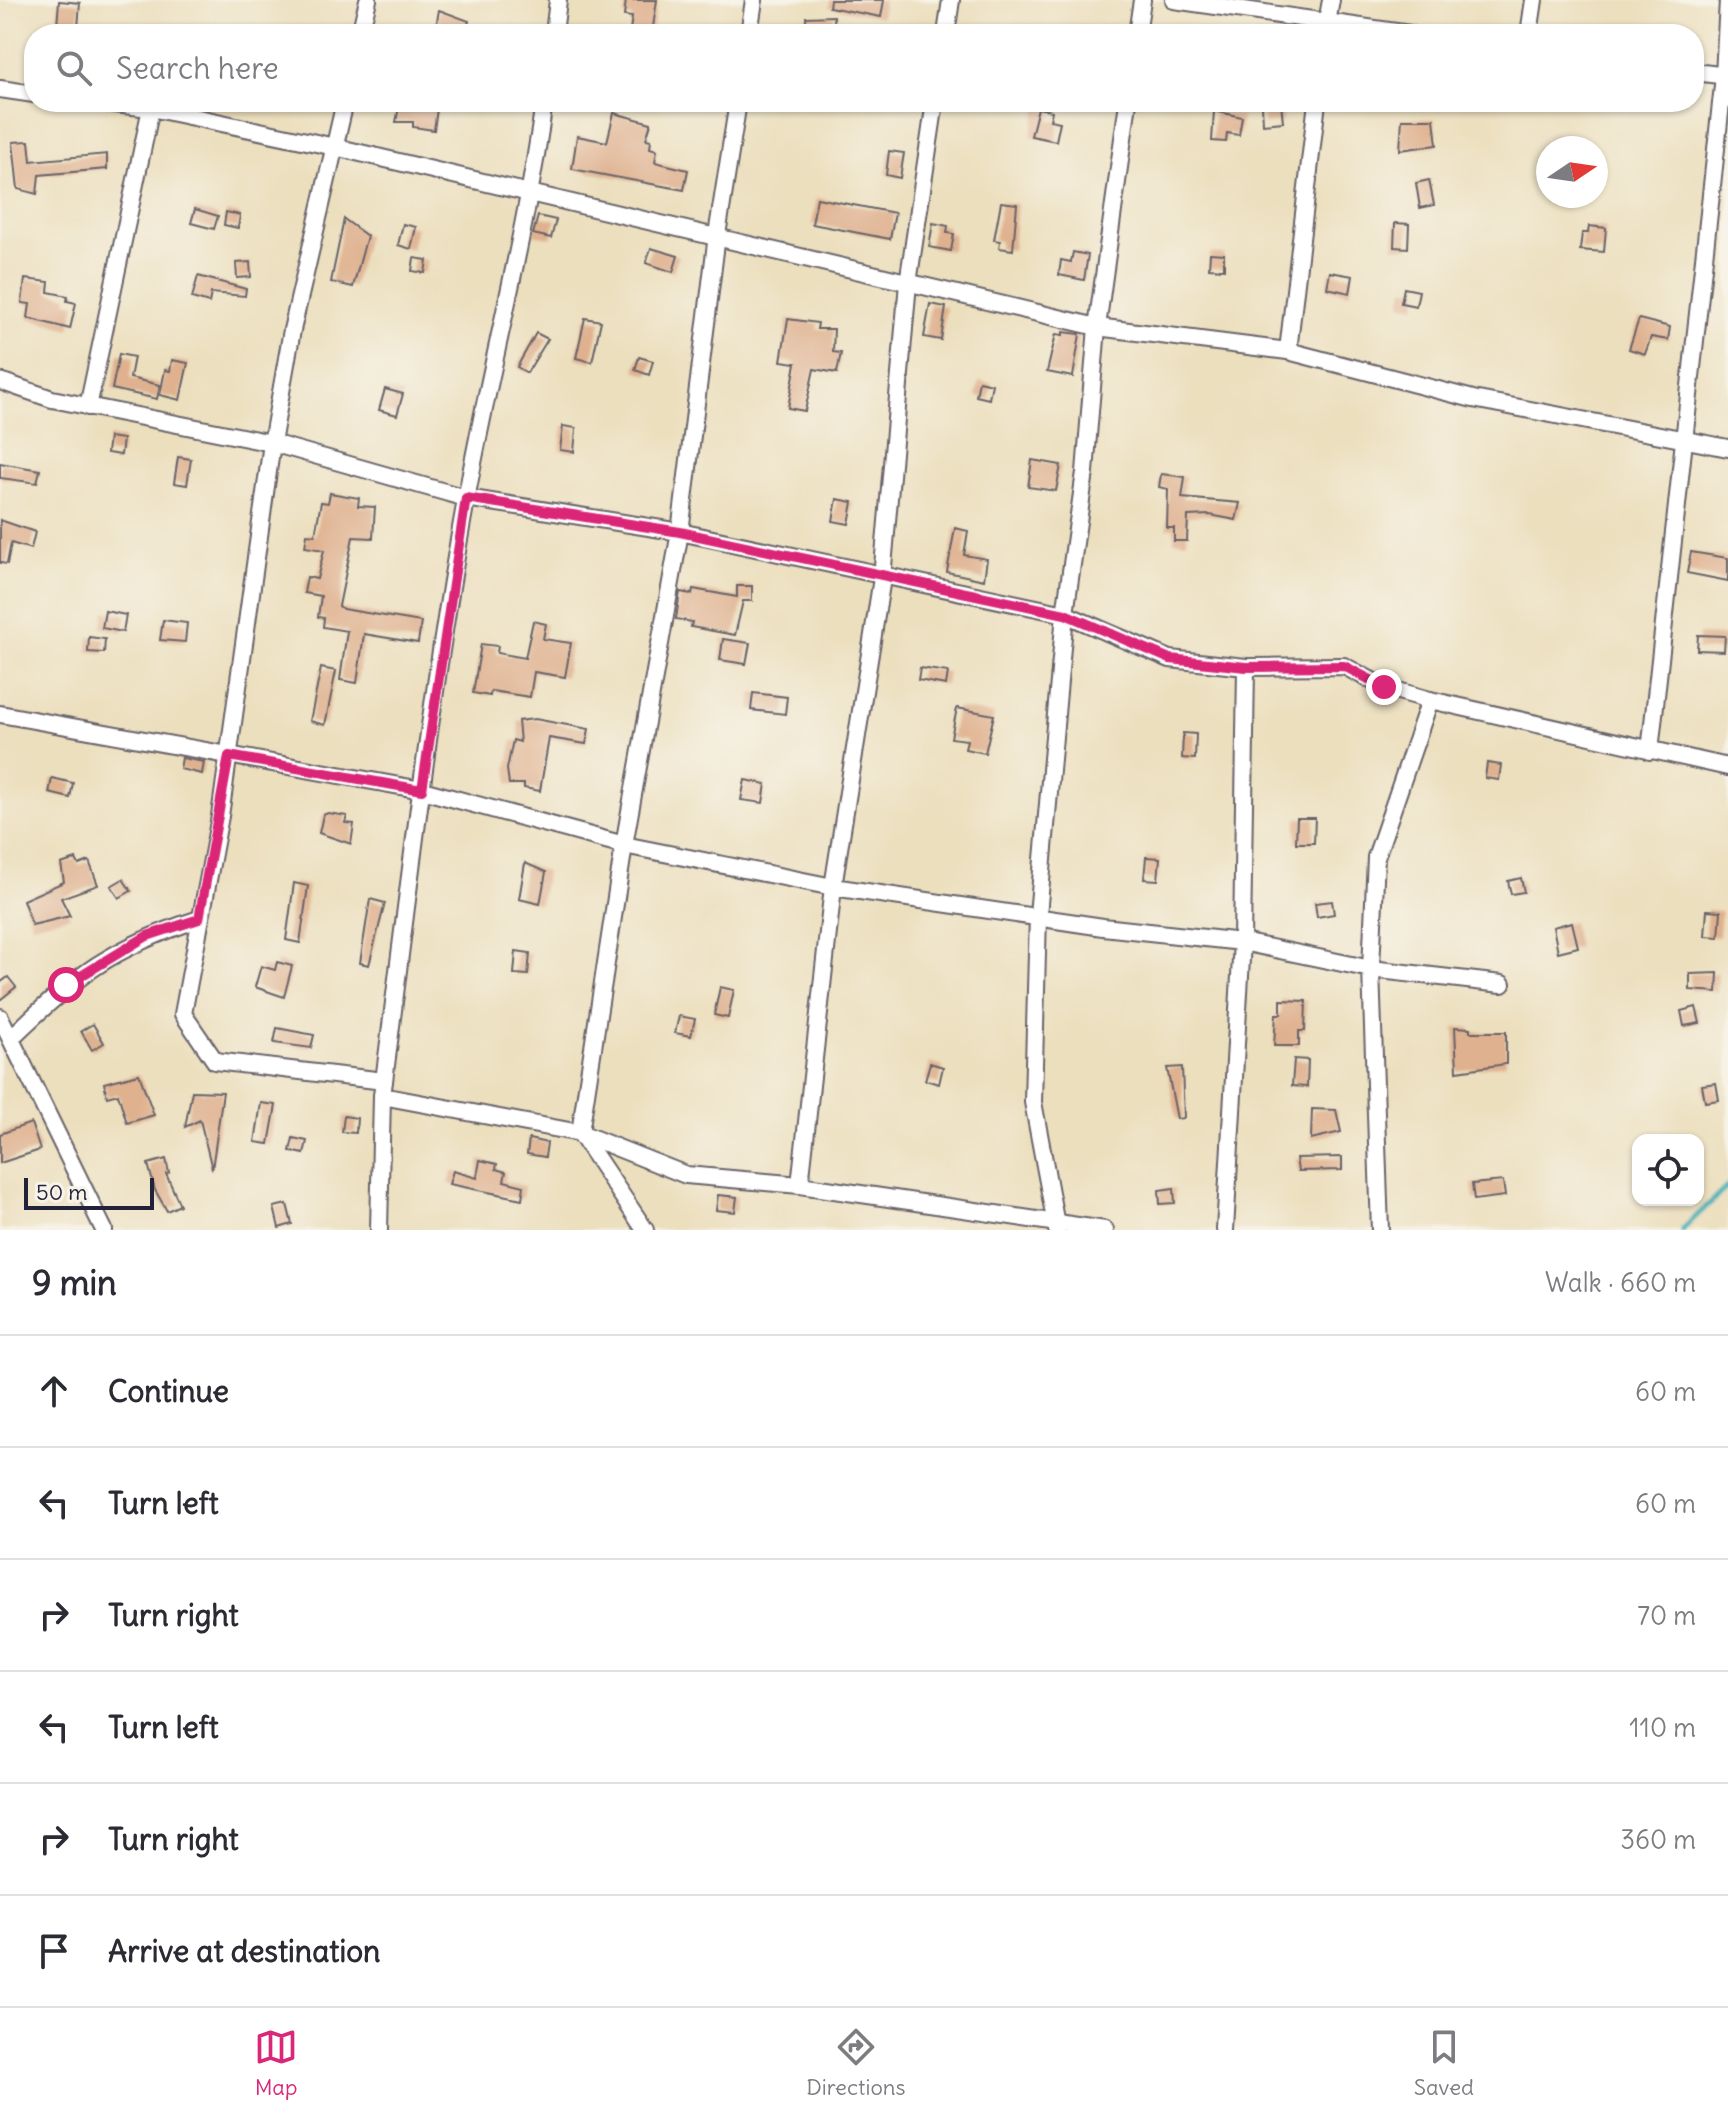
<!DOCTYPE html>
<html lang="en">
<head>
<meta charset="utf-8">
<style>
	body { margin:0; font-family:Delius,sans-serif; background:#f2f2f3; color:#2b2b33 }
	.controls { position:absolute; right:24px; bottom:24px; display:grid; overflow:hidden; border-radius:16px; box-shadow:0 2px 6px #0004 }
	.controls button { width:72px; height:72px; display:grid; place-items:center; padding:0; border:0; border-bottom:2px solid #e1e1e2; background:#fff; color:#2b2b33; font:40px sans-serif }
	.compass { position:absolute; left:1536px; top:136px; width:72px; height:72px; border-radius:50%; background:#fff; box-shadow:0 2px 6px #0004; rotate:77deg }
	.scale { position:absolute; left:24px; bottom:20px; width:130px; box-sizing:border-box; padding-left:8px; border:4px solid #22223b; border-top:0; font-size:22px; line-height:28px; white-space:nowrap; color:#22223b; -webkit-text-stroke:6px #f7f3e8; paint-order:stroke }
	.stop { position:absolute; width:24px; height:24px; margin:-18px; border:6px solid #db2777; border-radius:50%; background:#fff }
	.stop.end { background:#db2777; border-color:#fff; box-shadow:0 2px 8px #0008 }
	.list { margin:0; padding:0; list-style:none }
	h2 { display:flex; justify-content:space-between; align-items:center; height:104px; margin:0; padding:0 32px; font-size:34px }
	h2 small { font-size:26px; font-weight:400; color:#7c7c81 }
	.list li { display:grid; grid-template-columns:52px 1fr auto; gap:24px; align-items:center; box-sizing:border-box; height:112px; padding:0 32px; border-top:2px solid #e1e1e2 }
	.list b { display:block; font-size:30px; white-space:nowrap }
	.list em { font-size:26px; font-style:normal; color:#7c7c81 }
	.icon { flex:none; width:44px; height:44px; fill:none; stroke:currentColor; stroke-width:2; stroke-linecap:round; stroke-linejoin:round }
	.map { position:relative; flex:none; width:1728px; height:1230px; overflow:hidden }
	.search { position:absolute; background:#fff; box-shadow:0 2px 6px #0004; left:24px; right:24px; top:24px; height:88px; display:flex; align-items:center; gap:20px; box-sizing:border-box; padding:0 28px; border-radius:32px; color:#7c7c81; font-size:30px }
	.sheet { height:776px; background:#fff }
	nav { display:flex; justify-content:space-around; align-items:center; box-sizing:border-box; height:112px; border-top:2px solid #e1e1e2; background:#fff; font-size:22px; color:#7c7c81 }
	nav a { display:grid; justify-items:center; gap:4px }
	nav .on { color:#db2777 }
	.map>svg:first-child { display:block }
	.lines { fill:none; stroke-linecap:round; stroke-linejoin:round }
	.stream { stroke:#3badb6; stroke-width:5 }
	.building { fill:#dfb18f }
	.minor-casing { stroke:#696469; stroke-width:20 }
	.minor { stroke:#fff; stroke-width:16 }
	.route { stroke:#db2777; stroke-width:10 }
</style>
</head>
<body>
<div class="map">
<svg width="1728" height="1230" viewBox="0 0 1728 1230">
	<rect width="100%" height="100%" fill="#f7f3e8"/>
	<filter id="ink" filterUnits="userSpaceOnUse"><feTurbulence type="fractalNoise" baseFrequency=".0125" numOctaves="2"/><feDisplacementMap in="SourceGraphic" scale="16" xChannelSelector="R" yChannelSelector="G"/><feConvolveMatrix kernelMatrix="1 2 1 2 8 2 1 2 1" color-interpolation-filters="sRGB"/></filter>
	<filter id="wash" filterUnits="userSpaceOnUse"><feTurbulence type="fractalNoise" baseFrequency=".006" numOctaves="4" result="noise"/><feDisplacementMap in="SourceGraphic" scale="32" xChannelSelector="R" yChannelSelector="G"/><feGaussianBlur stdDeviation="1.8" result="paint"/><feColorMatrix in="noise" values="0 0 0 0 0 0 0 0 0 0 0 0 0 0 0 0 0 1.4 0 .05"/><feComposite in="paint" operator="in"/></filter>
	<g filter="url(#wash)">
		<rect width="100%" height="100%" fill="#ecdfbe"/>
		<g class="lines">
			<!-- stream -->
			<path class="stream" d="M1682,1230l46,-44"/>
		</g>
		<g id="blocks">
			<!-- building -->
			<g class="building">
				<path d="M626,0h31l-5,34 -22,-4 2,-13 -8,-1z"/>
				<path d="M830,0h54l-3,17 -52,-10z"/>
				<path d="M59,1l21,2 -2,25 -21,-2z"/>
				<path d="M439,10l30,11 -4,13 -30,-3z"/>
				<path d="M834,16l1,18 -28,-1 -1,-16z"/>
				<path d="M400,102h38l-4,28 -21,-3v-5h-17z"/>
				<path d="M1281,103l2,19 -20,2 -1,-19z"/>
				<path d="M1038,108l14,3 -2,9 10,2 -4,19 -25,-5z"/>
				<path d="M1214,111l28,6 -3,18 -12,-2 -1,9 -14,-1z"/>
				<path d="M614,113l37,10 -5,16 5,1 -1,8 7,2 -2,12 33,8 -4,20 -112,-21 5,-33 30,6z"/>
				<path d="M1402,119h32l3,26 -37,5z"/>
				<path d="M29,141l2,20 76,-7v15l-68,6 -2,19 -19,-5 -5,-47z"/>
				<path d="M889,151l15,2 -4,25 -14,-3z"/>
				<path d="M1429,180l5,25 -14,3 -4,-25z"/>
				<path d="M817,198l78,15 -5,26 -78,-15z"/>
				<path d="M1001,202l16,2 -4,46 -14,-2 1,-7 -6,-1z"/>
				<path d="M195,209l23,7 -4,13 -23,-6z"/>
				<path d="M226,212l14,3 -2,13 -14,-3z"/>
				<path d="M538,216l18,4 -5,18 -18,-4z"/>
				<path d="M344,219l23,17 -14,51 -22,-5z"/>
				<path d="M933,223l15,3 -1,7 7,1 -3,17 -22,-4z"/>
				<path d="M1395,223l14,1 -1,24 -14,-1z"/>
				<path d="M403,224l13,3 -5,22 -13,-4z"/>
				<path d="M1589,226l17,2 -2,24 -24,-2 2,-17h6z"/>
				<path d="M651,248l27,8 -5,16 -27,-9z"/>
				<path d="M1073,252l15,3 -4,25 -25,-5 2,-15 10,2z"/>
				<path d="M1210,253l14,1v15l-15,-1z"/>
				<path d="M414,258l13,2 -2,13 -13,-2z"/>
				<path d="M250,262l1,15 -14,1 -1,-15z"/>
				<path d="M1330,272l23,4 -3,17 -23,-5z"/>
				<path d="M198,276l48,13 -1,7 -34,-3 -2,10 -17,-5z"/>
				<path d="M25,279l24,3 -1,10 20,4 -1,5 9,2 -6,26 -42,-11 2,-14 -8,-1z"/>
				<path d="M1404,288l15,3 -3,15 -15,-3z"/>
				<path d="M930,304l16,3 -5,33 -17,-3z"/>
				<path d="M585,318l16,3 -9,41 -16,-4z"/>
				<path d="M788,319l30,4 -1,6h17l-1,23 8,1 -4,20 -23,-4 -9,42 -17,-3 8,-45 -15,-2z"/>
				<path d="M1639,319l31,8 -2,13 -17,-3 -6,17 -16,-5z"/>
				<path d="M1063,332l17,2 -7,43 -26,-5 9,-38 7,1z"/>
				<path d="M536,333l12,6 -21,34 -10,-6z"/>
				<path d="M119,354l15,3 -4,21 30,7 -3,14 -45,-10z"/>
				<path d="M639,357l14,4 -4,14 -14,-5z"/>
				<path d="M172,360l16,3 -8,37 -20,-5 5,-25 5,1z"/>
				<path d="M979,381l13,3 -3,15 -13,-3z"/>
				<path d="M385,389l18,5 -6,21 -18,-5z"/>
				<path d="M563,426l13,2 -2,24 -14,-2z"/>
				<path d="M109,437l14,2 -2,16 -14,-2z"/>
				<path d="M178,457l13,2 -4,26 -13,-2z"/>
				<path d="M1032,460l29,5 -5,26 -28,-4z"/>
				<path d="M0,463l40,7 -3,13 -37,-5z"/>
				<path d="M1161,474l24,3 -3,21 58,5 -4,17 -26,-5 -22,1 -1,25h-13v-13h-7l1,-39 -9,-2z"/>
				<path d="M330,493l29,5 -1,8 17,1 -2,31 -20,-1 -14,69 4,3 78,13 -3,21 -54,-9 -7,49 -17,-3 7,-49 -24,-4 1,-9 -6,-1 3,-21 -17,-3 3,-16 10,2 7,-29 -19,-3 2,-13 8,1 6,-33 7,1z"/>
				<path d="M837,499l16,3 -4,22 -16,-3z"/>
				<path d="M0,520l35,12 -4,17 -20,-6 -4,21 -7,-1z"/>
				<path d="M955,528l13,3 -4,24 23,4 -3,21 -37,-8z"/>
				<path d="M1691,552l37,6v23l-41,-8z"/>
				<path d="M737,586h15v15h-9l-8,34 -44,-8 1,-5 -16,-3 4,-27 12,2 1,-5 44,8z"/>
				<path d="M105,611l21,4 -3,17 -21,-4z"/>
				<path d="M163,620l24,3 -2,19 -25,-2z"/>
				<path d="M533,621l13,3 -3,15 28,4 -6,34 -31,-5 -4,25 -39,-6 -1,5 -17,-3 8,-49 17,2 -1,7 28,5z"/>
				<path d="M1698,635l27,1 -1,15 -27,-1z"/>
				<path d="M89,637l16,2 -1,14 -16,-1z"/>
				<path d="M723,639l27,4 -4,21 -26,-4z"/>
				<path d="M321,668l15,3 -11,54 -15,-4z"/>
				<path d="M920,668l28,4 -2,13 -28,-5z"/>
				<path d="M753,693l34,4 -2,17 -34,-4z"/>
				<path d="M957,708l37,7 -9,38 -20,-4 2,-9 -16,-2z"/>
				<path d="M535,719l54,10 -3,15 -37,-6 -9,53 -16,-3v-4h-15l-2,-15 6,-29 7,2 -2,-21z"/>
				<path d="M1183,733l13,1 -1,25 -13,-1z"/>
				<path d="M182,758l22,4 -2,12 -22,-5z"/>
				<path d="M1487,763l14,2 -2,15 -14,-2z"/>
				<path d="M52,778l21,5 -3,15 -21,-5z"/>
				<path d="M745,780l21,4 -3,19 -22,-3z"/>
				<path d="M328,813l19,3 -2,7 9,1 -3,20 -32,-11 4,-18z"/>
				<path d="M1297,818h18l-1,25h-18z"/>
				<path d="M1146,857l14,1 -2,22 -14,-1z"/>
				<path d="M76,859l3,6 10,-4 9,24 -37,13 9,18 -38,9 -9,-25 41,-18 -3,-18z"/>
				<path d="M525,863l21,9 -6,32 -21,-5z"/>
				<path d="M1521,878l3,14 -13,2 -3,-13z"/>
				<path d="M123,879l8,12 -12,7 -8,-12z"/>
				<path d="M294,883l14,3 -8,57 -14,-3z"/>
				<path d="M370,899l15,4 -16,62 -9,-2z"/>
				<path d="M1332,901l2,13 -17,3 -2,-14z"/>
				<path d="M1707,910l14,1 -2,26 -14,-1z"/>
				<path d="M1572,922l6,25 -20,5 -5,-25z"/>
				<path d="M516,951l14,2 -2,22 -14,-1z"/>
				<path d="M277,962l15,4 -8,31 -29,-10 6,-21 14,4z"/>
				<path d="M1718,973l-1,19 -27,-2v-16z"/>
				<path d="M8,977l8,10 -16,13v-17z"/>
				<path d="M720,987l14,3 -6,28 -14,-3z"/>
				<path d="M1281,1000l25,1 -1,30h-6v15h-25l2,-32h5z"/>
				<path d="M1696,1007l4,16 -16,3 -3,-15z"/>
				<path d="M679,1016l16,3 -4,17 -16,-3z"/>
				<path d="M93,1024l11,19 -12,7 -11,-19z"/>
				<path d="M1455,1027l15,1v4h36v32l-49,7z"/>
				<path d="M277,1028l37,7 -3,13 -37,-5z"/>
				<path d="M1294,1059l14,1 -1,27 -15,-1z"/>
				<path d="M930,1063l13,4 -4,17 -14,-4z"/>
				<path d="M1182,1067l2,51 -7,1 -10,-51z"/>
				<path d="M139,1074l15,41 -27,8 -9,-29 -11,3 -3,-14z"/>
				<path d="M1716,1083l3,17 -14,2 -3,-17z"/>
				<path d="M192,1091l31,1 -11,77 -12,-49 -15,7z"/>
				<path d="M261,1103l15,2 -7,39 -14,-2z"/>
				<path d="M1312,1109l24,1 5,22 -30,7z"/>
				<path d="M344,1116l13,2 -1,15 -14,-1z"/>
				<path d="M31,1123l9,27 -40,13v-29z"/>
				<path d="M293,1138l14,3 -3,13 -14,-3z"/>
				<path d="M529,1139l18,4 -2,14 -18,-3z"/>
				<path d="M1342,1157v13l-44,1 -2,-13z"/>
				<path d="M166,1159l3,14 -3,1 14,31 -13,6 -12,-21 -7,-26z"/>
				<path d="M480,1160l17,4 -1,5 10,3 -2,9 20,5 -2,13 -73,-15 4,-13 24,7z"/>
				<path d="M1503,1181l2,15 -31,4 -2,-16z"/>
				<path d="M1174,1188l1,15 -15,1 -1,-14z"/>
				<path d="M718,1195l19,2 -2,15 -19,-2z"/>
				<path d="M287,1204l5,20 -13,4 -5,-21z"/>
			</g>
		</g>
	</g>
	<g filter="url(#ink)">
		<use href="#blocks" fill-opacity="0" stroke="#696469" stroke-width="2"/>
		<g class="lines">
			<!-- minor casing -->
			<g class="minor-casing">
				<g id="minor">
					<path d="M1174,0l236,34"/>
					<path d="M360,34l8,-34"/>
					<path d="M554,34l4,-34"/>
					<path d="M749,34l5,-34"/>
					<path d="M946,34l5,-34"/>
					<path d="M1137,34l5,-34"/>
					<path d="M1325,34l6,-34"/>
					<path d="M1529,34l5,-34"/>
					<path d="M1694,72l34,4"/>
					<path d="M0,89l34,5"/>
					<path d="M96,102l55,6 184,39 762,180 191,24 185,48 255,49"/>
					<path d="M345,102l-53,228 -20,113 -52,373 -37,198 32,47 169,20 -2,15 198,37 65,97"/>
					<path d="M738,102l-21,133 -37,297 -56,313 -44,288 106,42 114,10 305,45"/>
					<path d="M1288,351l29,-249"/>
					<path d="M0,381l52,18 220,44 194,55 214,34 385,82 105,45 76,8 98,-1 40,21 46,13 298,67"/>
					<path d="M88,407l63,-299"/>
					<path d="M0,714l422,76 202,55 209,42 270,40 139,15 129,27 131,15"/>
					<path d="M1650,751l74,-675 4,-76"/>
					<path d="M0,1017l104,213"/>
					<path d="M12,1037c64,-62 101,-90 187,-118"/>
					<path d="M384,1081c25,-194 47,-389 82,-581 24,-134 60,-264 78,-398"/>
					<path d="M800,1185l33,-298 49,-309 26,-295 27,-181"/>
					<path d="M379,1230l3,-134"/>
					<path d="M1057,1230l-24,-128 5,-187 27,-301 20,-142 12,-145 31,-225"/>
					<path d="M1225,1230l17,-288 4,-275"/>
					<path d="M1380,1230l-9,-261 5,-112 54,-157"/>
				</g>
			</g>
			<!-- minor -->
			<use href="#minor" class="minor"/>
		</g>
	</g>
	<g class="lines" filter="url(#ink)">
		<!-- route -->
		<path class="route" d="M66,985l81,-49 52,-17 30,-163 193,34 44,-292 214,34 385,82 105,45 76,8 98,-1 40,21"/>
	</g>
</svg>
<div class="controls">
<button><svg class="icon" aria-label="locate" viewBox="0 0 24 24"><circle cx="12" cy="12" r="6"/><path d="M12 2v4M12 18v4M2 12h4M18 12h4"/></svg></button>
</div>
<svg class="compass" viewBox="-18 -18 36 36"><path d="M0-13l5 13h-10z" fill="#e53935"/><path d="M0 13l5-13h-10z" fill="#7c7c81"/></svg>
<div class="scale">50 m</div>
<div class="stop" style="left:66px;top:985px"></div>
<div class="stop end" style="left:1384px;top:687px"></div>
<div class="search"><svg class="icon" aria-label="search" viewBox="0 0 24 24"><circle cx="10" cy="10" r="6"/><path d="M15 15l6 6"/></svg>Search here</div>
</div>
<section class="sheet">
<h2>9 min<small>Walk · 660 m</small></h2>
<ul class="list">
<li><svg class="icon" aria-label="ahead" viewBox="0 0 24 24"><path d="M12 20V5M6 11l6-6 6 6"/></svg><div><b>Continue</b></div><em>60 m</em></li>
<li><svg class="icon" aria-label="left" viewBox="0 0 24 24"><path d="M17 20v-9H6M10 6l-5 5 5 5"/></svg><div><b>Turn left</b></div><em>60 m</em></li>
<li><svg class="icon" aria-label="right" viewBox="0 0 24 24"><path d="M7 20v-9h11M14 6l5 5-5 5"/></svg><div><b>Turn right</b></div><em>70 m</em></li>
<li><svg class="icon" aria-label="left" viewBox="0 0 24 24"><path d="M17 20v-9H6M10 6l-5 5 5 5"/></svg><div><b>Turn left</b></div><em>110 m</em></li>
<li><svg class="icon" aria-label="right" viewBox="0 0 24 24"><path d="M7 20v-9h11M14 6l5 5-5 5"/></svg><div><b>Turn right</b></div><em>360 m</em></li>
<li><svg class="icon" aria-label="arrive" viewBox="0 0 24 24"><path d="M6 21V4h12l-3 4 3 4H6"/></svg><div><b>Arrive at destination</b></div></li>
</ul>
</section>
<nav>
<a class="on"><svg class="icon" aria-label="map" viewBox="0 0 24 24"><path d="M3 6l6-2 6 2 6-2v14l-6 2-6-2-6 2zM9 4v14M15 6v14"/></svg>Map</a>
<a><svg class="icon" aria-label="directions" viewBox="0 0 24 24"><path d="M12 3l9 9-9 9-9-9zM9 14v-3h6M13 9l2 2-2 2"/></svg>Directions</a>
<a><svg class="icon" aria-label="saved" viewBox="0 0 24 24"><path d="M7 4h10v16l-5-4-5 4z"/></svg>Saved</a>
</nav>
</body>
</html>
